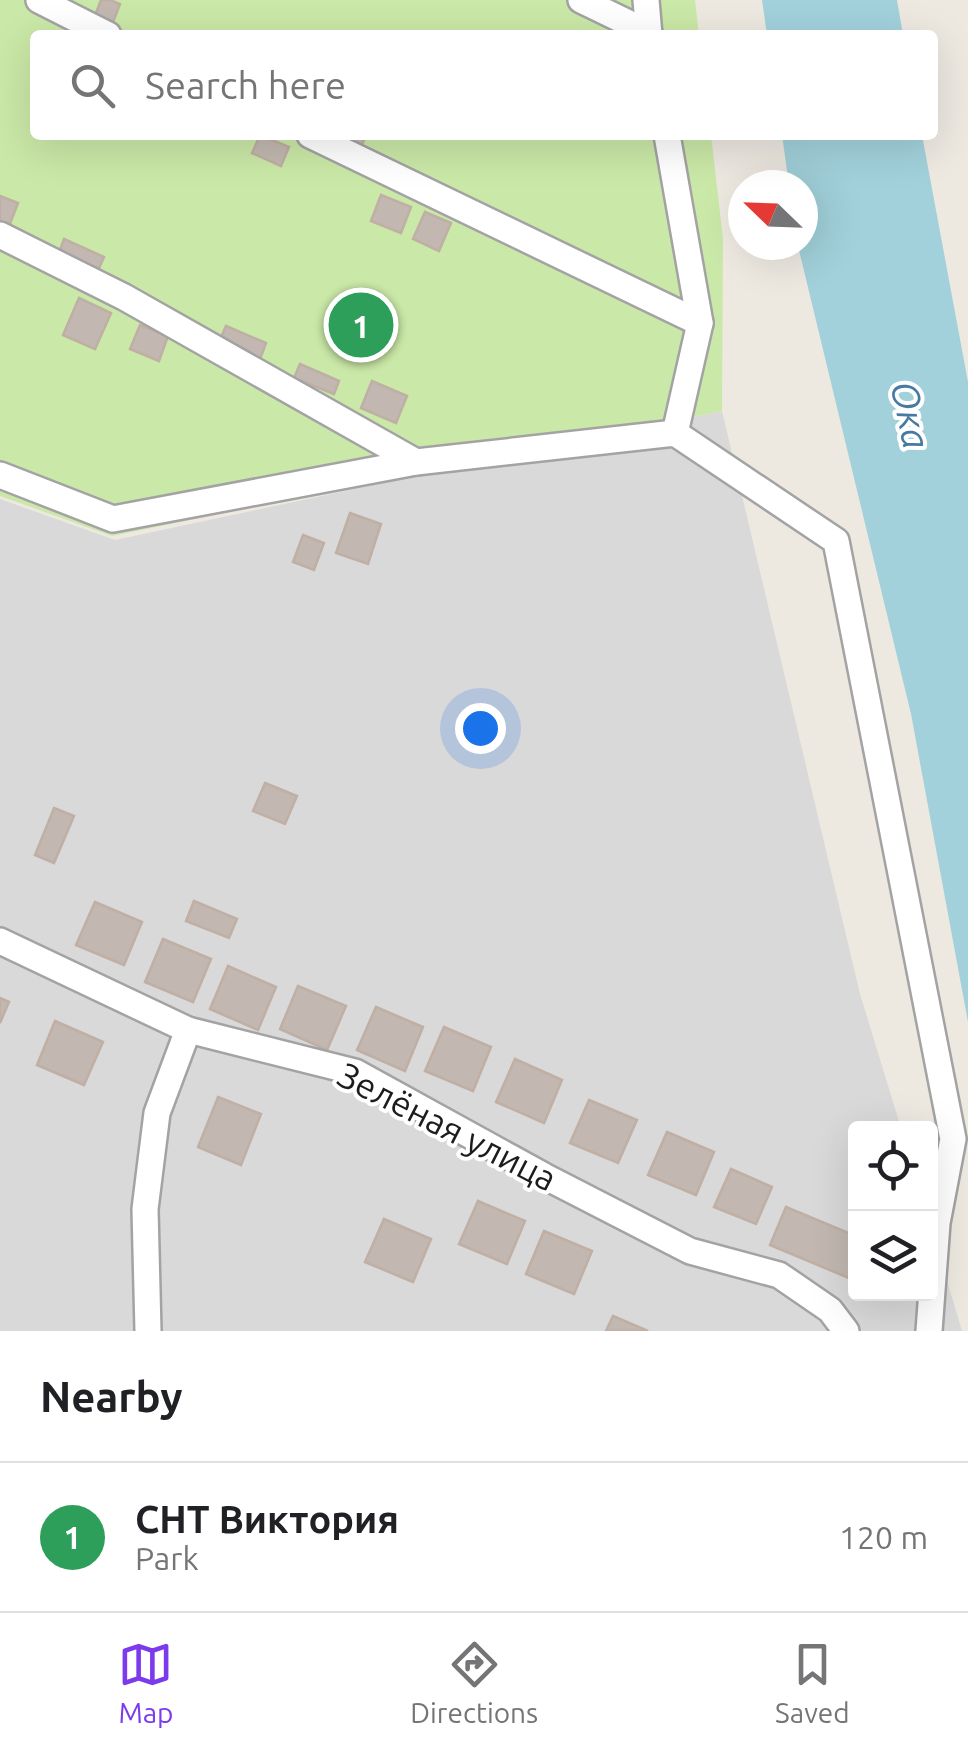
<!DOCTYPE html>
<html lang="en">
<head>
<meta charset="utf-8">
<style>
	body { margin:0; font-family:Ubuntu,sans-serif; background:#f6f6f6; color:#202124 }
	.controls { position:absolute; right:30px; bottom:30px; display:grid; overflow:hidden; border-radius:10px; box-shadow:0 10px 40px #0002 }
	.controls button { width:90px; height:90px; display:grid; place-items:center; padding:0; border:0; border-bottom:2px solid #e0e0e0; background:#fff; color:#202124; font:50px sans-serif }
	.compass { position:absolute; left:728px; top:170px; width:90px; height:90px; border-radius:50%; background:#fff; box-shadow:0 10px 40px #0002; rotate:293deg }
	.you { position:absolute; left:480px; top:728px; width:35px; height:35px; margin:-25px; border:8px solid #fff; border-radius:50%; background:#1a73e8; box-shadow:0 0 0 15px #1a73e833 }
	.badge { display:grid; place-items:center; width:65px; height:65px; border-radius:50%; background:#7c3aed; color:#fff; font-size:32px; font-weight:700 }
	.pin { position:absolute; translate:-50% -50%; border:5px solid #fff; box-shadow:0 2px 10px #0006 }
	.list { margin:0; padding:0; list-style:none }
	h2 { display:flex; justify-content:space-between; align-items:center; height:130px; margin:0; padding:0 40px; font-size:42px }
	h2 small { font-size:32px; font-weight:400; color:#757577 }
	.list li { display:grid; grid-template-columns:65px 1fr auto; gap:30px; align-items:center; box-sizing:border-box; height:150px; padding:0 40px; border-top:2px solid #e0e0e0 }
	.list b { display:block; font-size:38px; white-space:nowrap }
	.list p { margin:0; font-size:32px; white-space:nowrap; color:#757577 }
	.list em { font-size:32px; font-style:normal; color:#757577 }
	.icon { flex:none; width:55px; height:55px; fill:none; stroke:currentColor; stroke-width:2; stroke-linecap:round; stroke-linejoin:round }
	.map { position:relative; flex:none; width:968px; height:1331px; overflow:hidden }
	.search { position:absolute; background:#fff; box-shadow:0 10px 40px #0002; left:30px; right:30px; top:30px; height:110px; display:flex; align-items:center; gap:25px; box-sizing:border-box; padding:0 35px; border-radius:10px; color:#757577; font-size:38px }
	.sheet { height:280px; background:#fff }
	nav { display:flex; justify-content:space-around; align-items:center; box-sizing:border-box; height:140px; border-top:2px solid #e0e0e0; background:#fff; font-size:28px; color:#757577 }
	nav a { display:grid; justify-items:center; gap:5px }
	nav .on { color:#7c3aed }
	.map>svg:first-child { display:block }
	.residential { fill:#dad9d9 }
	.grass { fill:#cae8a7 }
	.water { fill:#a2d1db }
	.building { fill:#c2b8b1; stroke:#bfafa4; stroke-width:2.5 }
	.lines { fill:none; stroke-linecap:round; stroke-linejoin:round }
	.minor-casing { stroke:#a3a3a3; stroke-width:30 }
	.minor { stroke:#fff; stroke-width:25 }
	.labels { text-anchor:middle; stroke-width:8; stroke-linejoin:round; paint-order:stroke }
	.street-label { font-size:35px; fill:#1c1c1c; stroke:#fff }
	.water-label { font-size:38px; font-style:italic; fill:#4779a2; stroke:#fff }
</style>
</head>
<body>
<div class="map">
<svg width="968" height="1331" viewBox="0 0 968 1331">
	<rect width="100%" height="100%" fill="#ede9e1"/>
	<!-- residential -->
	<path class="residential" d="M722,411l138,583 41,134h-45v166h74l1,-67 31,104h-962v-832l115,41z"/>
	<!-- grass -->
	<path class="grass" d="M0,0h695l4,35h-664v100h676l12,104 -1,172 -610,125 -112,-40z"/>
	<!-- water -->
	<g class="water">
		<path d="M762,0h135l6,35h-136z"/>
		<path d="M782,135h140l46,247v640l-57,-308 -113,-468 5,-1v-60h-14z"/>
	</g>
	<!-- building -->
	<g class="building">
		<path d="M101,0h9l10,4 -8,21 -18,-7z"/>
		<path d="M260,135l29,12 -8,19 -29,-13z"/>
		<path d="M320,135h46l-7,17z"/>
		<path d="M381,195l30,12 -10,26 -30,-12z"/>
		<path d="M0,196l18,7 -10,26 -8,-3z"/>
		<path d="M425,212l26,11 -12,28 -26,-12z"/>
		<path d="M64,239l40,18 -8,18 -39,-17z"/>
		<path d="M79,298l32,15 -16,36 -32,-14z"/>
		<path d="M140,325l28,11 -9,25 -29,-12z"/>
		<path d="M226,326l40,17 -7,19 -41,-18z"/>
		<path d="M300,364l39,17 -5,13 -40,-16z"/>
		<path d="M372,381l35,15 -11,27 -35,-15z"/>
		<path d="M350,513l31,11 -13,40 -32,-11z"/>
		<path d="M303,535l21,8 -10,27 -21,-8z"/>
		<path d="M265,783l32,13 -12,28 -32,-13z"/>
		<path d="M54,808l20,8 -20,47 -19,-8z"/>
		<path d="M194,901l43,18 -8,19 -43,-17z"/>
		<path d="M95,902l47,20 -18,43 -48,-20z"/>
		<path d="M163,939l48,20 -18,43 -48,-20z"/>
		<path d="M228,966l48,21 -18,43 -48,-21z"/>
		<path d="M298,986l48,20 -19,44 -47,-21z"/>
		<path d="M0,998l9,4 -9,21z"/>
		<path d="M376,1007l47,20 -18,44 -48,-21z"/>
		<path d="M55,1021l48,21 -19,43 -47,-20z"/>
		<path d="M444,1027l47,20 -18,44 -48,-20z"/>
		<path d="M515,1059l47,21 -18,43 -48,-21z"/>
		<path d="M218,1097l43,17 -20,51 -43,-18z"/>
		<path d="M589,1100l48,20 -19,43 -48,-20z"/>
		<path d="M667,1132l47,20 -18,43 -48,-20z"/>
		<path d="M731,1169l41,18 -16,37 -42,-17z"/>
		<path d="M478,1201l47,20 -18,43 -48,-20z"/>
		<path d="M786,1207l70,29v45l-86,-36z"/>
		<path d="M384,1219l47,20 -18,43 -48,-20z"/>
		<path d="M544,1231l48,20 -18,43 -48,-20z"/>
		<path d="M613,1316l35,15h-42z"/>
	</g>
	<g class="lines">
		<!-- minor casing -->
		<g class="minor-casing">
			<g id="minor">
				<path d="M39,0l69,35"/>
				<path d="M581,0l68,33"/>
				<path d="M646,0l3,35"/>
				<path d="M310,135l390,188"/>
				<path d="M667,135l33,188 -25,110"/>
				<path d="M0,235l124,62 292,165"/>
				<path d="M0,475l113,44 303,-57 259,-29 161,108 117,598 -16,84 -8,108"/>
				<path d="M0,941l188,89 167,42 189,104 146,75 89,24 51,35 16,21"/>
				<path d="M148,1331l-3,-122 12,-96 31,-83"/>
			</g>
		</g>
		<!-- minor -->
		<use href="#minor" class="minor"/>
	</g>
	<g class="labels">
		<!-- street labels -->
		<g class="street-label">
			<text transform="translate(447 1127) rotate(27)" y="12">Зелёная улица</text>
		</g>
		<!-- water labels -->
		<g class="water-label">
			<text transform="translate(910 415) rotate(78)" y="13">Ока</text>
		</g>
	</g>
</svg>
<div class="controls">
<button><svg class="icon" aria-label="locate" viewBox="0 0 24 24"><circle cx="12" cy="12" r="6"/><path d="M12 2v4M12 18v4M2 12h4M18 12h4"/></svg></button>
<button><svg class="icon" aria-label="layers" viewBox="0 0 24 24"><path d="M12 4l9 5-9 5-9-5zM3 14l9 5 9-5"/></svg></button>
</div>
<svg class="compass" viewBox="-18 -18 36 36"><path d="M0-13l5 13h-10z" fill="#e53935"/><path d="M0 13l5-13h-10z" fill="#757577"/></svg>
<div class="you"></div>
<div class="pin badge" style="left:361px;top:325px;background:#2e9e5b">1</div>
<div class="search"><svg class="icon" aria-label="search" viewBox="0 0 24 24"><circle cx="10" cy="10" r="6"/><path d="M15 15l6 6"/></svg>Search here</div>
</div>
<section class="sheet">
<h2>Nearby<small></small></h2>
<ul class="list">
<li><span class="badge" style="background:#2e9e5b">1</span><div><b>СНТ Виктория</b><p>Park</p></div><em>120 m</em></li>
</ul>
</section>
<nav>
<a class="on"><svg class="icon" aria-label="map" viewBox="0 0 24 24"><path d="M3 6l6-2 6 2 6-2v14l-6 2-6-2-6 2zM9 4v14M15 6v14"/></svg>Map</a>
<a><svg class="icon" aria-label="directions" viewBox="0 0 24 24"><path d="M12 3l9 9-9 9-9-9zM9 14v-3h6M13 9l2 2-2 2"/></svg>Directions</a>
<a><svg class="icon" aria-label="saved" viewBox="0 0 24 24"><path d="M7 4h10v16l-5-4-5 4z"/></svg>Saved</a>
</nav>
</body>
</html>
